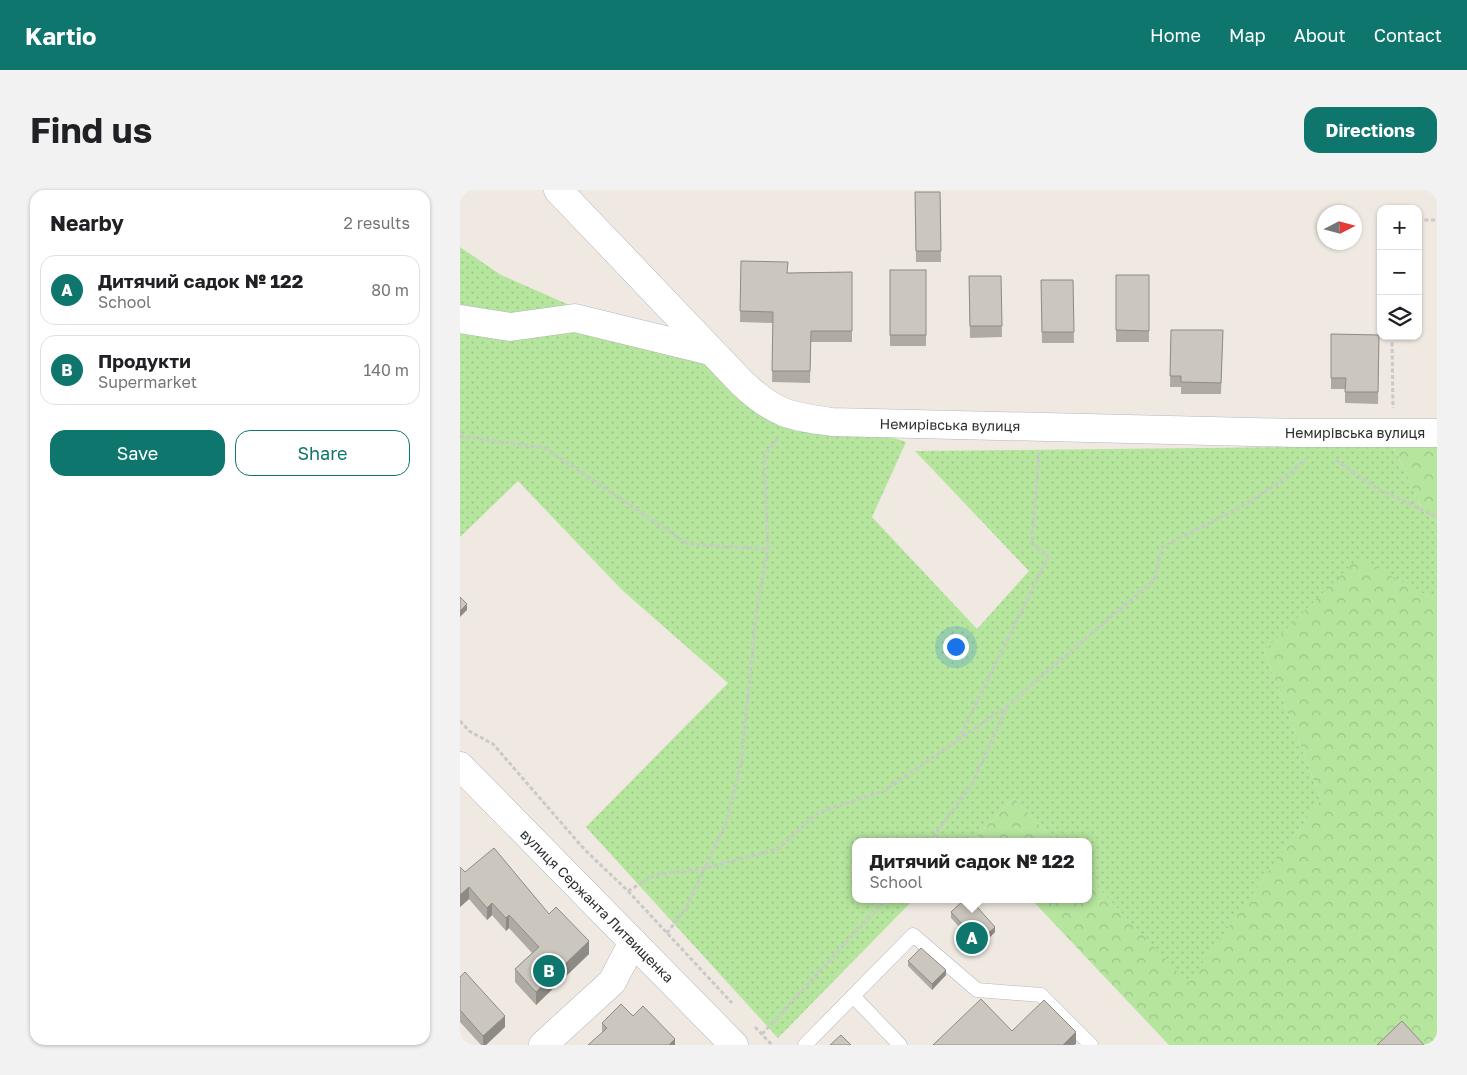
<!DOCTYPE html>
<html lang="en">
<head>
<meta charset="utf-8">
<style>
	body { margin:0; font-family:"Golos Text",sans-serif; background:#f2f2f2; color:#202124 }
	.controls { position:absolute; right:15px; top:15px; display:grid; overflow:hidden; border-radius:10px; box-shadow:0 1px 4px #0004 }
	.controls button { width:45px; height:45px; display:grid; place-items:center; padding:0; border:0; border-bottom:1px solid #e0e0e0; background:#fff; color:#202124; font:25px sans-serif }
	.compass { position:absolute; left:857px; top:15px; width:45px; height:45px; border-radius:50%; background:#fff; box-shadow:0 1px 4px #0004; rotate:84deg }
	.you { position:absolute; left:495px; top:456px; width:18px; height:18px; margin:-12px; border:4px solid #fff; border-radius:50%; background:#1a73e8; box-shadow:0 0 0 8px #1a73e833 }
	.badge { display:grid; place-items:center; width:32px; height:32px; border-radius:50%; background:#0f766e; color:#fff; font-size:16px; font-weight:700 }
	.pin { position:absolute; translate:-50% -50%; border:2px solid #fff; box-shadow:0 1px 5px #0006 }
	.popup { position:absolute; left:392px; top:648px; width:240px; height:65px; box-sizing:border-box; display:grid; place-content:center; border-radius:10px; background:#fff; filter:drop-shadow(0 1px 4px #0005); font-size:16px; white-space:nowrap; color:#757577 }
	.popup b { font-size:19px; color:#202124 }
	.popup::after { content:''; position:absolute; left:50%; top:100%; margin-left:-10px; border:10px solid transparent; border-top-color:#fff }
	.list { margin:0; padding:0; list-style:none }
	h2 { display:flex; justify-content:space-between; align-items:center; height:65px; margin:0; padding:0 20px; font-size:21px }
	h2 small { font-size:16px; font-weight:400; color:#757577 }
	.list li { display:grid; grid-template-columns:32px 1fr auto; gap:15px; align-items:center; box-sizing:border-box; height:70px; margin:0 10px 10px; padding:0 10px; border:1px solid #e0e0e0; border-radius:15px }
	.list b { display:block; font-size:19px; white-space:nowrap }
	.list p { margin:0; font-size:16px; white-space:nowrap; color:#757577 }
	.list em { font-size:16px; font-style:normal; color:#757577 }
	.actions { display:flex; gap:10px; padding:15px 20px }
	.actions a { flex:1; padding:11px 0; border:1px solid #0f766e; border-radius:15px; text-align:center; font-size:18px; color:#0f766e }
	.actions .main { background:#0f766e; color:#fff }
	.icon { flex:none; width:28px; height:28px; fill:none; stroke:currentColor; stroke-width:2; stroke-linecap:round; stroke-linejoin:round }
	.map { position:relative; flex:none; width:977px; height:855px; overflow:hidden; border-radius:15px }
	header { display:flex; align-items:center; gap:30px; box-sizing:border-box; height:70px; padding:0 25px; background:#0f766e; color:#fff }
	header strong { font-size:24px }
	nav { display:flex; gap:28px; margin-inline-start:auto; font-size:18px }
	.intro { display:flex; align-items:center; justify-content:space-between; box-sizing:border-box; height:120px; padding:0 30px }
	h1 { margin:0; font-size:35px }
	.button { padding:12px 22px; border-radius:15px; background:#0f766e; color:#fff; font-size:18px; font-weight:700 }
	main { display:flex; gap:30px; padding:0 30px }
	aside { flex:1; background:#fff; border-radius:15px; box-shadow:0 1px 4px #0004 }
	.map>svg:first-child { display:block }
	.grass { fill:url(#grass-dots) }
	.forest { fill:url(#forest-crowns) }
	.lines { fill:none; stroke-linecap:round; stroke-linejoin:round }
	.service-casing { stroke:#b4b7c1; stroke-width:15 }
	.minor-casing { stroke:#b4b7c1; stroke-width:29 }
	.secondary-casing { stroke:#b4b7c1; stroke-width:29 }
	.path { stroke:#c9c9c9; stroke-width:3; stroke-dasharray:4 2.5; stroke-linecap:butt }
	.service { stroke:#fff; stroke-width:14 }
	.minor { stroke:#fff; stroke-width:28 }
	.secondary { stroke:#fff; stroke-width:28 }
	.wall { fill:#afaba4 }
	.shaded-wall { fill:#8e8b86 }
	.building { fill:#cbc7bf; stroke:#8e8b86 }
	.labels { text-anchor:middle; stroke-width:5; stroke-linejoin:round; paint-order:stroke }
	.street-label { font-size:14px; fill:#2e2e2e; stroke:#fff }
</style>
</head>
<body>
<header>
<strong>Kartio</strong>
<nav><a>Home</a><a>Map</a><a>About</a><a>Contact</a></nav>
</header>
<div class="intro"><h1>Find us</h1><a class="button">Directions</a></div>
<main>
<aside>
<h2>Nearby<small>2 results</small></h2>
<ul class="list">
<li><span class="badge">A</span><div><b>Дитячий садок № 122</b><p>School</p></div><em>80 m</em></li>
<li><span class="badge">B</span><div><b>Продукти</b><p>Supermarket</p></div><em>140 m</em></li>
</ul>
<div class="actions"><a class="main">Save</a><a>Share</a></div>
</aside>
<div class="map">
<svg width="977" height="855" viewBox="0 0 977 855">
	<defs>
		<pattern id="grass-dots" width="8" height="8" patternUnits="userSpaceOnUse" patternTransform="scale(1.25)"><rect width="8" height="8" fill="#b6e59e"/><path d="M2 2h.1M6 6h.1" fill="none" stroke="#9dc588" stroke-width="1.8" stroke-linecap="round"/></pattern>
		<pattern id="forest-crowns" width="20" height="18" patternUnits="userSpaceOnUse" patternTransform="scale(1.25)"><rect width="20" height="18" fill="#b6e59e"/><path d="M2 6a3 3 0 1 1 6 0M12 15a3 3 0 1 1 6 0" fill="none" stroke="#9dc588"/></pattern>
	</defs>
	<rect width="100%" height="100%" fill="#efe9e1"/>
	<!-- grass -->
	<path class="grass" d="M0,57l41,28 296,130 109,37 -34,75 105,112 52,-58 -114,-120 478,-5 32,68 12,9v78l-79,-42 -94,92 57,148 -133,185 -100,-107v-35h-33l-41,-44 -43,44h-115v57h58l-136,139 -192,-211 142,-144 -106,-93 -104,-109 -58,56z"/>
	<!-- forest -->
	<g class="forest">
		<path d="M933,256h44v77l-12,-9z"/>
		<path d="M898,368l79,43v444h-268l-138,-146h57v-22l100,106 133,-184 -57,-148z"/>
		<path d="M554,608l41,44h-79l-2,-3z"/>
	</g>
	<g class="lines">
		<!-- service casing -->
		<g class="service-casing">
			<g id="service">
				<path d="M393,806l47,49"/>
				<path d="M345,855l108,-110 64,55 64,5 50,50"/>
			</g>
		</g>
		<!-- minor casing -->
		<g class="minor-casing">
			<g id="minor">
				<path d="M98,0l184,193c33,31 47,33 90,39l465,11h140"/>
				<path d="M0,129l50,8 65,-9 135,33"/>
				<path d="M83,855l69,-63 21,-40"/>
			</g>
		</g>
		<!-- secondary casing -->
		<g class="secondary-casing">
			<path id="secondary" d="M0,576l274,279"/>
		</g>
		<!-- path -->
		<g class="path">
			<path d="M958,30h19"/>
			<path d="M932,146l1,72"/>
			<path d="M0,246l85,12 143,96 80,5"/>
			<path d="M876,270l42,29 59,28"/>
			<path d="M0,531l9,10 24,13 91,105 44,42 104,112"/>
			<path d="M498,550l90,-183 -16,-14 7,-91"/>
			<path d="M469,652l43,-58 35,-77"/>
			<path d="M168,701l27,-16 50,-7 73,-19 41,-37 65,-21 123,-85 147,-126 8,-33c49,-26 105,-48 143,-88"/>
			<path d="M207,743l19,-25 40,-85 15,-59 16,-157 11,-58 -4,-93 14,-18"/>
			<path d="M295,837l17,18"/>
			<path d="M302,844l124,-135"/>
		</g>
		<!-- service -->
		<use href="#service" class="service"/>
		<!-- minor -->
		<use href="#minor" class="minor"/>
		<!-- secondary -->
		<use href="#secondary" class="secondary"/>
	</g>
	<!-- wall -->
	<g class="wall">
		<path d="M455,2h25l1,70h-25z"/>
		<path d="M281,71l47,12 64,-1v70h-41l-1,41 -38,-1 1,-59 -33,-1z"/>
		<rect x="430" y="80" width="36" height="76"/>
		<rect x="656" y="85" width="33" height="67"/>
		<path d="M509,86h32l1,61 -32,1z"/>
		<path d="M581,90h32l1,63h-32z"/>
		<path d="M711,140h52l-2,64h-40v-7h-11z"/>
		<path d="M871,144l48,1 -1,69 -33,-1v-14h-14z"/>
		<path d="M0,677l5,5 84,42 40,40 -53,51 -21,-23v-13l17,-16 -23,-25 -3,3 -14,-16 -5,5 -18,-21 -9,8z"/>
		<path d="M491,722l44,20 -16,16 -28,-30z"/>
		<path d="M448,771l38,14 -14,15 -24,-24z"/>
		<path d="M0,787l45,50 -19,18h-5l-21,-23z"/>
		<path d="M173,826l42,29 -73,-13v-9z"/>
	</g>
	<!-- shaded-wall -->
	<g class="shaded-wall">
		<path d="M7,414v6l-7,7v-6z"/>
		<path d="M9,697v12l-9,8v-12z"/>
		<path d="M32,713v12l-5,5v-12z"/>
		<path d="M49,725v13l-3,3v-13z"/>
		<path d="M535,737v5l-16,16v-6z"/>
		<path d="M129,751v13l-53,51v-13z"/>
		<path d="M486,780v5l-14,15v-6z"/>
		<path d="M45,826v11l-19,18h-3v-9z"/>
		<path d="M616,842v12l-2,1h-11z"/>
		<path d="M215,849v6h-6z"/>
	</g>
	<!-- building -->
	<g class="building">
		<path d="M455,2h25l1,59h-25z"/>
		<path d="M281,71l47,1 -1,11 65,-1v59h-41l-1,40h-38l1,-59 -33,-1z"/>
		<rect x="430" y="80" width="36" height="65"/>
		<path d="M656,85h33v56l-33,-1z"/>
		<path d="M509,86h32l1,50h-32z"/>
		<path d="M581,90h32l1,52h-32z"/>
		<path d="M711,140h52l-2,53 -40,-1v-6h-11z"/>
		<path d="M871,144l48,1 -1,57h-33l1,-14h-15z"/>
		<path d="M0,407l7,7 -7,7z"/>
		<path d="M34,658l55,66 7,-7 33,34 -53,51 -21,-23 24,-22 -30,-32 -3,3 -14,-15 -5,5 -18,-21 -9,8v-28l5,5z"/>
		<path d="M505,709h5l25,28 -16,15 -28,-30z"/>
		<path d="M461,758l25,22 -14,14 -24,-23z"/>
		<path d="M5,782l40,44 -22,20 -23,-26v-33z"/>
		<path d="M521,809l31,32 32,-31 32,32 -13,13h-130z"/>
		<path d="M161,814l12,12 10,-10 32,33 -6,6h-81l19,-17 -5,-5z"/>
		<path d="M942,831l22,24h-47z"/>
		<path d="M381,845l10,10h-21z"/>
	</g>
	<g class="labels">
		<!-- street labels -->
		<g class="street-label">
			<text transform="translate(490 235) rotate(1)" y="5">Немирівська вулиця</text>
			<text x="895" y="248">Немирівська вулиця</text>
			<text transform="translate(137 716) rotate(45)" y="5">вулиця Сержанта Литвищенка</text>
		</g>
	</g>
</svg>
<div class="controls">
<button>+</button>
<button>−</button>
<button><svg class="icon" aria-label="layers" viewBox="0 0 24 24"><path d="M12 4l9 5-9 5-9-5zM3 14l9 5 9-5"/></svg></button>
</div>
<svg class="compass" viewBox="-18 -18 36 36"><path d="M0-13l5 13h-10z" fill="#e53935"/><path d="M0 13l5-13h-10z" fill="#757577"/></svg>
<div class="you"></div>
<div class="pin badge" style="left:512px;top:748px">A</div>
<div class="popup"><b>Дитячий садок № 122</b>School</div>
<div class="pin badge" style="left:89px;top:781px">B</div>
</div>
</main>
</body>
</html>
